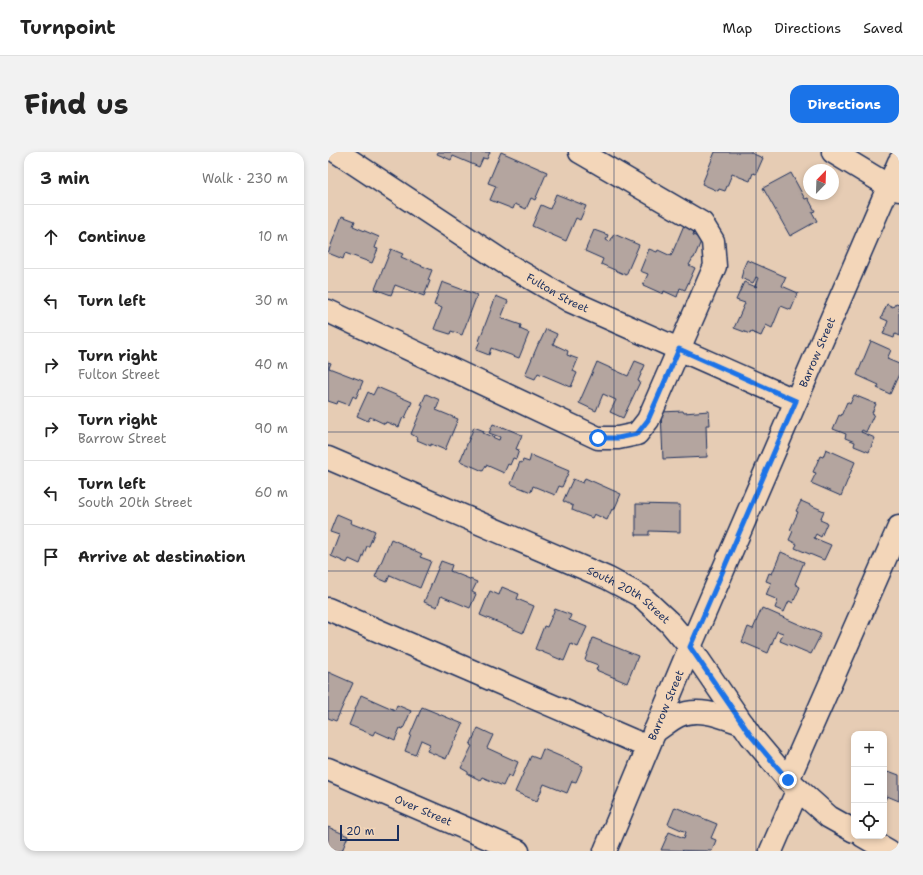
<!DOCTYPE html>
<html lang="en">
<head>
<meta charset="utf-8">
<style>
	body { margin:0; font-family:"Shantell Sans",sans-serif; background:#f2f2f2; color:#222 }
	.controls { position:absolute; right:12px; bottom:12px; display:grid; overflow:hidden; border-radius:8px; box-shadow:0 2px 6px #0003 }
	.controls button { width:36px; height:36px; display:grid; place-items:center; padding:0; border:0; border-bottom:1px solid #e0e0e0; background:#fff; color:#222; font:20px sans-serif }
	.compass { position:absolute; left:475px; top:12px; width:36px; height:36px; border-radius:50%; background:#fff; box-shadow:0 2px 6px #0003; rotate:23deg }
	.scale { position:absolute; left:12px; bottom:10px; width:59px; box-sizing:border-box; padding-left:4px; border:2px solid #1b2f5e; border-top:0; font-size:11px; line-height:14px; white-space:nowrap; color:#1b2f5e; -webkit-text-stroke:3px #f3d6b9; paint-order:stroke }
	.stop { position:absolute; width:12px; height:12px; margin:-9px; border:3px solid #1a73e8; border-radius:50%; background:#fff }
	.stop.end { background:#1a73e8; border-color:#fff; box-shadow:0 1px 4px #0008 }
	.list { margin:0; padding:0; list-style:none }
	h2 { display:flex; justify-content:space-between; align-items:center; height:52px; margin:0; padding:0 16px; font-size:17px }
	h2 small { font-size:13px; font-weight:400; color:#767676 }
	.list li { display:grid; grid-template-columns:26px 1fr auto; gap:12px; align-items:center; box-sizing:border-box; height:64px; padding:0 16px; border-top:1px solid #e0e0e0 }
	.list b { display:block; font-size:15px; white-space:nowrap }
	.list p { margin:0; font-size:13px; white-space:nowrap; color:#767676 }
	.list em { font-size:13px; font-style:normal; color:#767676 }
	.icon { flex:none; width:22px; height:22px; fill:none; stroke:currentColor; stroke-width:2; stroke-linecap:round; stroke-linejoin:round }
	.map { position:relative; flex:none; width:571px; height:699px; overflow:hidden; border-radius:12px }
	header { display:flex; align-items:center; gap:24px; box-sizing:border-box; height:56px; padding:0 20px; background:#fff; border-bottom:1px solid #e0e0e0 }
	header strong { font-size:19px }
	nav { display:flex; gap:22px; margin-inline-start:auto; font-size:14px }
	.intro { display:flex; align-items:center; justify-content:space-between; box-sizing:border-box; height:96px; padding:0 24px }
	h1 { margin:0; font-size:28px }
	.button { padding:10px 18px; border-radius:12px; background:#1a73e8; color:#fff; font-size:14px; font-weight:700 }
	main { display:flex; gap:24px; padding:0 24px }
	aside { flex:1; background:#fff; border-radius:12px; box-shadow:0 2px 6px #0003 }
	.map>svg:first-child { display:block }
	.building { fill:#b4a59f; stroke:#1b2f5e }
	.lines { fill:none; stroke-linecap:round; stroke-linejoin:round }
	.minor-casing { stroke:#1b2f5e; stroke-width:25 }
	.major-casing { stroke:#1b2f5e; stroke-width:25 }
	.minor { stroke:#f3d6b9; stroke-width:22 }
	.major { stroke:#f3d6b9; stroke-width:22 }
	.route { stroke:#1a73e8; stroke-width:5 }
	.grid { fill:none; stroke:#1b2f5e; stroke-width:1; stroke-opacity:0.55 }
	.labels { text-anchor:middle; stroke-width:3.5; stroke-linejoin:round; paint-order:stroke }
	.street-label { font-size:11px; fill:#1b2f5e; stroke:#f3d6b9 }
</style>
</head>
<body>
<header>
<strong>Turnpoint</strong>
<nav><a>Map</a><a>Directions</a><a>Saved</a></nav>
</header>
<div class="intro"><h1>Find us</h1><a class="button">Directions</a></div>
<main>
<aside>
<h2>3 min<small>Walk · 230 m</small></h2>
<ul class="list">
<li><svg class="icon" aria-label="ahead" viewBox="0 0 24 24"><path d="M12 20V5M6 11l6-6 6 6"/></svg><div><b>Continue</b></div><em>10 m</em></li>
<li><svg class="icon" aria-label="left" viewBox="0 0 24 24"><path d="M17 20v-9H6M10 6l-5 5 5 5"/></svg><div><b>Turn left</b></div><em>30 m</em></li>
<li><svg class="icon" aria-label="right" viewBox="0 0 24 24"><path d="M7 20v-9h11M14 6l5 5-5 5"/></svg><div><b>Turn right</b><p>Fulton Street</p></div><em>40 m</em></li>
<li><svg class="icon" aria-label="right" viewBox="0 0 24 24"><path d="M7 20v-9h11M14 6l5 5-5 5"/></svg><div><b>Turn right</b><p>Barrow Street</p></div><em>90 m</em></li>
<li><svg class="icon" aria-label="left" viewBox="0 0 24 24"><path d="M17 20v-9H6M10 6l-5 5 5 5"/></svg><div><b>Turn left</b><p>South 20th Street</p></div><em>60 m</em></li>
<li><svg class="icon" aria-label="arrive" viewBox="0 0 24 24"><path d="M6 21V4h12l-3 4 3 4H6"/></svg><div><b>Arrive at destination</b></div></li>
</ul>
</aside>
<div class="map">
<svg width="571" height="699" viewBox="0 0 571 699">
	<rect width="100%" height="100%" fill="#e6ccb4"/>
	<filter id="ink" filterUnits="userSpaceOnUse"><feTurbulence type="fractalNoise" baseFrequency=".025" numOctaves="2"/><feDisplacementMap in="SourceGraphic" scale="8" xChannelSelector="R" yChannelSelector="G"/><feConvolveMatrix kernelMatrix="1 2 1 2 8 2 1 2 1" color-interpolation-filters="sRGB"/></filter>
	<g filter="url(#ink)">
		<!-- building -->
		<g class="building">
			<path d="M110,0h52l-3,7 -4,-1 -4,9 -26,-11 -2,4 -14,-6z"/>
			<path d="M173,0l46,20 -12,28 -4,-2 -5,11 -11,-5 -2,5 -23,-9 6,-14 -8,-3z"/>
			<path d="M387,0h36v1l12,5 -7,16 -3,-1 -3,8 -18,-7 -7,17 -6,-2 -1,2 -16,-7z"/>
			<path d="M463,21l14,26 3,-1 7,13 -3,1 5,9 -27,15 -27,-48z"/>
			<path d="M228,42l30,12 -6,14 -4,-2 -10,23 -34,-15 9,-21 9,4z"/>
			<path d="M14,64l13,5 -2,5 26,11 -4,11 3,1 -6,14 -27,-10 -2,6 -15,-6z"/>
			<path d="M356,73l11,4 -2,6 9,4 -8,19h-1l-4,7 6,3 -10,22 -5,-2 -3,9 -13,-6 -1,3 -20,-9 5,-11 -8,-3 9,-22 8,3 1,-2 13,6z"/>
			<path d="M266,78l14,5 -2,5 4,2 4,-8 25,11 -13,30 -25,-11 2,-5 -18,-8z"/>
			<path d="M63,97l12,5 -2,3 31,13 -4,10 2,1 -6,15 -29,-11 -4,10 -16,-6z"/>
			<path d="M419,108l39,17 -4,9 16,7 -7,17 -10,-4 -9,22 -6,-3 -5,11 -10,-4 -1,2 -16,-6 11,-25 -9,-3 8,-18 12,5 1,-1h-2l3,-8 -2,-1 -3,6 -12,-5 2,-7h-1z"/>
			<path d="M114,130l35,13 -15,40 -11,-4 -1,3 -16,-5 8,-21 -8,-3z"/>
			<path d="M168,144l12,5 -7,17 20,7 -1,4 9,4 -10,25 -28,-10 -2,7 -13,-5 4,-9h-1z"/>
			<path d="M568,151l3,1v32l-4,-2 -1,4 -11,-4 5,-13 -7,-3 6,-14 6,3z"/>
			<path d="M218,177l11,5 -4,10 15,7 -1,4 11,4 -5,12 4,2 -6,14 -33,-14 -3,6 -10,-4 14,-33h1z"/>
			<path d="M543,189l20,9 -4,9 12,5v10l-9,20 -13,-6 2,-3 -22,-10z"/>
			<path d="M307,209l10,4 -7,16 2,1 -17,36 -13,-6 6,-12 -13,-6 -7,17 -17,-8 18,-41 31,14z"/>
			<path d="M0,210l3,1 -2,5 34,13 -7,17 -3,-2 -4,9 -11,-4 -1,3 -9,-3z"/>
			<path d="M49,235l35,15 -7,16 -2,-1 -4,10 -13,-5 -1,2 -15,-7 -2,4 -11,-5 11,-24 5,3z"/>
			<path d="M98,242l14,6 -4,10 22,9 -13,31 -14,-6v2l-14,-6 1,-2 -7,-4 12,-28 -2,-1z"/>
			<path d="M526,243l22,9 -4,9 2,1 -8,18 -4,-2 -1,2 14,6 -6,14 -15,-6 1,-4 -10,-4 1,-4 -13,-5 6,-14 2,1 6,-14 3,2z"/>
			<path d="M355,259l1,2 25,-2 1,14h-4l1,32 -44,2 -2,-47z"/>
			<path d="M165,272l10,4v-1l19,8 -6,14 3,1 -3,9 -3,-1 -3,7 -2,-1 -4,9 -18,-8 -3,6 -23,-10 14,-34 10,4 -1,2 16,7 1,-3 -11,-4z"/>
			<path d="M498,297l29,13 -14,34 -30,-13 5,-10 -3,-1 7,-16 3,1z"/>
			<path d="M203,303l38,16 -7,16 -3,-1 -4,9 -22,-9 -2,6 -20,-8 9,-22 2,1 1,-3 6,2z"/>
			<path d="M257,326l36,16 -7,16 -2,-1 -5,11 -13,-6 -2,4 -20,-8 1,-4 -10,-5 10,-22 10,4z"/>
			<path d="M473,349l23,10 -4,9 7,3 -6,14 -5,-3 -2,4 17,7 -7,15 -29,-12 2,-4 -8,-4 4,-9 -3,-1 8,-18 -2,-1z"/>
			<path d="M308,352l44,1v27l-31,-1v4h-13z"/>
			<path d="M9,362l14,6 -1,3 13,5 1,-2 11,5 -6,15h-2l-7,18 -11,-5 -2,4 -16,-7 8,-21 -9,-3z"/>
			<path d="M63,387l11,5v1l20,9 -2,3 11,4 -11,27 -30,-13 -3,7 -12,-5z"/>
			<path d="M453,400l23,10 -9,22 5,3 -7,16 -4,-2 -5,11 -9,-4 3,-8 -12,-5 5,-12 -5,-2 3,-8 3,1z"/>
			<path d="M113,409l11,4 -2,6 27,11 -5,10 4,2 -6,14 -29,-12 -4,11 -13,-5z"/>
			<path d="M174,435l17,7 -2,5 17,7 -11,27 -43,-18 10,-24 9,4z"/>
			<path d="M434,456l59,26 -10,20 -31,-13 3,-8 -6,-2 -9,22 -26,-11 6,-15 5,2z"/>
			<path d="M227,457l16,6 -2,5 18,7 -9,20 -7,-3 -7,17 -29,-12 9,-23 3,1z"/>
			<path d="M265,486l45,18 -11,27 -31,-13 2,-5 -13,-5z"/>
			<path d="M0,520l25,11 -17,38 -8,-3z"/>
			<path d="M33,543l34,15 2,-5 14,6 -8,18 -3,-1 -5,12 -20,-9 -2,4 -24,-10z"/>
			<path d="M94,555l41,17 -8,17h-1l-8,18 -19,-8 3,-7 -9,-4 -6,15 -10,-4 6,-16h-1z"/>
			<path d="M150,576l15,7 -6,13 31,14 -6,15 -4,-2 -5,11 -21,-9 -2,3 -12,-6v-2l-7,-4 11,-22 -2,-1z"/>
			<path d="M215,597l40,17 -7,16 -4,-1 -5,12 -23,-9 -7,17 -22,-9 16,-36 8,3z"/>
			<path d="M556,619l6,2 1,-1 8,3v26l-12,-5 -2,4h-1z"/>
			<path d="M347,655l42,17 -6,14 5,2 -4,11 -51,-1 8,-18 15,6 2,-6 -18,-8z"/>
			<path d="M0,675l20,9 -6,15h-14z"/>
		</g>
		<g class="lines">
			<!-- minor casing -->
			<g class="minor-casing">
				<g id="minor">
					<path id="s1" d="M9,0l168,111 65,38 226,100"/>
					<path d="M505,0l56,34 10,4"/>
					<path d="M0,159l270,127h20l19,-4 11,-14 31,-71 36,-83 -2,-25 -11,-18 -122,-71"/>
					<path id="s2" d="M0,306l279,120 34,18 29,27 20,24 61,89 37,44 41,37 25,14"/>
					<path d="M0,457l320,138"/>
					<path id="s3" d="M0,617l190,82"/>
					<path d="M460,628l111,-253"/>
					<path d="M535,684l26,15"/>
					<path d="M443,699l27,-62"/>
				</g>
			</g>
			<!-- major casing -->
			<g class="major-casing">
				<g id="major">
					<path d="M326,580c8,-5 16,-12 24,-16 21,-10 45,1 65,8"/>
					<path id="s4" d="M277,699l85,-204 209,-485"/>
				</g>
			</g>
			<!-- minor -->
			<use href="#minor" class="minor"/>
			<!-- major -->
			<use href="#major" class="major"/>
		</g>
	</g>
	<g class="lines" filter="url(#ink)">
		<!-- route -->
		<path class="route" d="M270,286h20l19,-4 11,-14 31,-71 117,52 -106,246 61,89 37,44"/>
	</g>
	<!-- grid -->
	<path class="grid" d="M143,0v699M286,0v699M428,0v699M0,140h571M0,280h571M0,419h571M0,559h571"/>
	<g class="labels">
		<!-- street labels -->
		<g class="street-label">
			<text dy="4" stroke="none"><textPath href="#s1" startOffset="262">Fulton Street</textPath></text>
			<text dy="4" stroke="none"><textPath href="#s4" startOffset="542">Barrow Street</textPath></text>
			<text dy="4" stroke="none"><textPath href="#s2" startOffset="331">South 20th Street</textPath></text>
			<text dy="4" stroke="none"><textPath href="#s4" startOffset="158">Barrow Street</textPath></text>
			<text dy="4" stroke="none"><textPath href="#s3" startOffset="104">Over Street</textPath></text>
		</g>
	</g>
</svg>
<div class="controls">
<button>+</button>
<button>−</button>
<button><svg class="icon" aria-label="locate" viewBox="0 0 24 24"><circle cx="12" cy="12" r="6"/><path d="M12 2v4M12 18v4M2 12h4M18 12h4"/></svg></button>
</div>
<svg class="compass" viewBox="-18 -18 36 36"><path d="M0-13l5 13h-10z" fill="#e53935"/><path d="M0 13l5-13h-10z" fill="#767676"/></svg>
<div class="scale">20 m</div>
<div class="stop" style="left:270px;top:286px"></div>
<div class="stop end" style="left:460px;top:628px"></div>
</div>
</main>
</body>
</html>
